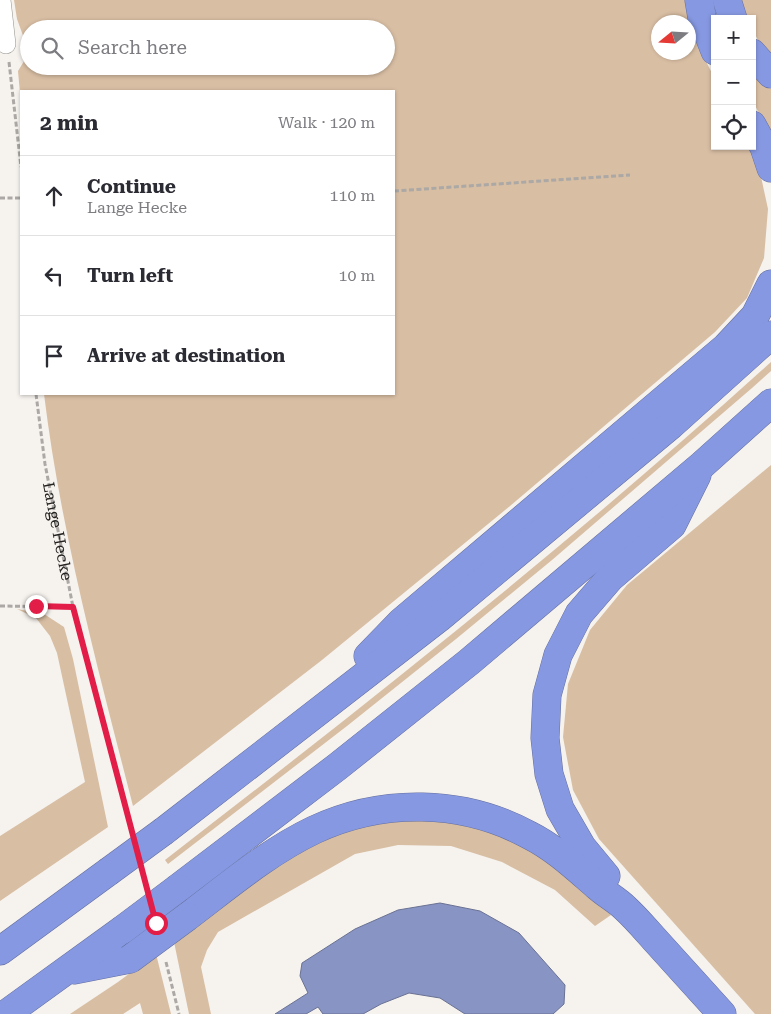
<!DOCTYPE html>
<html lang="en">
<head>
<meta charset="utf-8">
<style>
	body { margin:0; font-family:"Roboto Serif",serif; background:#f7f7f7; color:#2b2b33 }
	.controls { position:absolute; right:15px; top:15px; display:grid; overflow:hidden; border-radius:0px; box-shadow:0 1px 4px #0004 }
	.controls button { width:45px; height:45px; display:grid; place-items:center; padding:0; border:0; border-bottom:1px solid #e1e1e2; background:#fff; color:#2b2b33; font:25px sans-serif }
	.compass { position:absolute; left:651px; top:15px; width:45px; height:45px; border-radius:50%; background:#fff; box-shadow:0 1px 4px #0004; rotate:252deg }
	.stop { position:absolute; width:15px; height:15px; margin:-11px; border:4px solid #e11d48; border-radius:50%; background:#fff }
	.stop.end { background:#e11d48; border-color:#fff; box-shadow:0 1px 5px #0008 }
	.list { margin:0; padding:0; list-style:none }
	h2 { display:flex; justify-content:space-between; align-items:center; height:65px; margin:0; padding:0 20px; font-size:21px }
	h2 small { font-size:16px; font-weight:400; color:#7c7c81 }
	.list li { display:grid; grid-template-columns:32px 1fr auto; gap:15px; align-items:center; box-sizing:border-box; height:80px; padding:0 20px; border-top:1px solid #e1e1e2 }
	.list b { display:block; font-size:19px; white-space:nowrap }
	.list p { margin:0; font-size:16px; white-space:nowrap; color:#7c7c81 }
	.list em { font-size:16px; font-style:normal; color:#7c7c81 }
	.icon { flex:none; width:28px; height:28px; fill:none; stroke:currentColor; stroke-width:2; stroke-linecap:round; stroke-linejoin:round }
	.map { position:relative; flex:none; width:771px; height:1014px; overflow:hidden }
	.search { position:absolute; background:#fff; box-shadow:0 1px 4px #0004; left:20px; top:20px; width:375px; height:55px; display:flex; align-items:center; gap:12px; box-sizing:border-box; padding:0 18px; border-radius:28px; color:#7c7c81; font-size:19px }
	.panel { position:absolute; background:#fff; box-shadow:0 1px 4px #0004; left:20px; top:90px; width:375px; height:305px; border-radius:0px }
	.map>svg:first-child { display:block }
	.green { fill:#d8bea3; fill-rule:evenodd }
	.water { fill:#8894c4; stroke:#6a7293 }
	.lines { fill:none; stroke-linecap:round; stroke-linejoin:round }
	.street-casing { stroke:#94918d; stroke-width:20 }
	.highway-casing { stroke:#646f9e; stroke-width:29 }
	.path { stroke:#aba8a5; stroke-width:3; stroke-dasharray:5 2.5; stroke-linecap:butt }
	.street { stroke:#fff; stroke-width:19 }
	.highway { stroke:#8698e1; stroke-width:28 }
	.highway-bridge-casing { stroke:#646f9e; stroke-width:29; stroke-linecap:butt }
	.highway-bridge { stroke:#8698e1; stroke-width:28 }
	.route { stroke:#e11d48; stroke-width:6 }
	.labels { text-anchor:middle; stroke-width:4; stroke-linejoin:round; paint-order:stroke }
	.street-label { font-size:16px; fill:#242321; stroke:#f6f2ee }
</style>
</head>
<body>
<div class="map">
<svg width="771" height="1014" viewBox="0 0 771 1014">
	<rect width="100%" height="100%" fill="#f6f2ee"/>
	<!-- green -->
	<g class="green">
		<path d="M14,0h673l5,34 23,45v67h34l9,17 10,46 -4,49 -17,40 -32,34 -205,174 -188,154 -189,146c-35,-137 -72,-273 -89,-412h350v-303h-373v13l-3,-33 11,-18v13h357v-37h-357v23l-12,-33zM658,22h30v30h-30z"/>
		<path d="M740,0h31v55c-11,-10 -19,-21 -19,-36h-4z"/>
		<path d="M752,70l14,17 5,2v46l-19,-35z"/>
		<path d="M771,362v9l-19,17 -200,172 -96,79 -109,87 -179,138 -3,-4c207,-160 412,-322 606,-498z"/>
		<path d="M771,465v549h-16l-156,-175 -26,-49 -10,-53 5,-53 22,-54 37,-45z"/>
		<path d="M17,609l27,5 20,13 9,32 35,168 -108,74v-65l85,-54 -28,-129 -7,-17 -14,-18z"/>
		<path d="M409,814l79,13 81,46 42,42 -16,11 -40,-36 -53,-28 -51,-16 -53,-1 -43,9 -137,78 -11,18 -6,17 10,47h-22l-15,-72 79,-59 74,-47z"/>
		<path d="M156,954l15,60h-28l-3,-11 -17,11h-53l48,-32z"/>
	</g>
	<!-- water -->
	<path class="water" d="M440,903l40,8 39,22 46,52 -1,19 -11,10h-88l-25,-16 -31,-5 -28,11 -18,10h-40l-5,-7 -12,7h-31l33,-21 -8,-17 2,-13 53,-34 43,-19z"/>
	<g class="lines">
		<!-- street casing -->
		<g class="street-casing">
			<path id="street" d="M1,0l5,44"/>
		</g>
		<!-- highway casing -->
		<g class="highway-casing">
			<g id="highway">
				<path d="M699,0l3,18 13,33"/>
				<path d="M727,0l6,19"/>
				<path d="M752,53l19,21"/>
				<path d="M752,125l12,22 7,21"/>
				<path d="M368,656l33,-34 325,-275 29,-31 16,-32"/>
				<path d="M164,831l275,-213 232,-193 100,-90"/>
				<path d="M606,876l-24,-29 -22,-38 -11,-35 -4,-36 2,-43 11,-40 21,-41 31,-36 62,-53 25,-50"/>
				<path d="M178,888l159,-121 132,-105 233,-197 69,-62"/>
				<path d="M187,917c41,-31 81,-65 127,-87 68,-32 149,-31 215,5 26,13 47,33 69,52 9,8 19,13 27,21 11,10 21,22 31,33 22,24 44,49 66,73"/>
				<path d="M0,951l108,-79"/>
				<path d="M74,970l56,-11"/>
				<path d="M6,1014l116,-84"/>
			</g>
		</g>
		<!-- path -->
		<g class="path">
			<path d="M9,62l12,105"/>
			<path d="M394,191l236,-16"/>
			<path d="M0,198h21"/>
			<path id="s1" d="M36,394l9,70 28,143 58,220"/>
			<path d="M0,606l73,1"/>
			<path d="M166,962l13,52"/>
		</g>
		<!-- street -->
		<use href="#street" class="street"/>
		<!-- highway -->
		<use href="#highway" class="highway"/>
		<!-- highway-bridge casing -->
		<g class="highway-bridge-casing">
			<g id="highway-bridge">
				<path d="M108,872l56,-41"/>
				<path d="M122,930l56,-42"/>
				<path d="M130,959l57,-42"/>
			</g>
		</g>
		<!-- highway-bridge -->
		<use href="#highway-bridge" class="highway-bridge"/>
	</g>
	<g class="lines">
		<!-- route -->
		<path class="route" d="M36,606l37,1 83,316"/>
	</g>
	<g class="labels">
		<!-- street labels -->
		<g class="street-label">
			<text dy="6" stroke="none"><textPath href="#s1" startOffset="139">Lange Hecke</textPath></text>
		</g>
	</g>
</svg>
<div class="controls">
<button>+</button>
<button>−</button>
<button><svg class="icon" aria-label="locate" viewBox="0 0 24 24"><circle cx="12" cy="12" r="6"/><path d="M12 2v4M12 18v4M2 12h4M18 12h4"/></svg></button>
</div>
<svg class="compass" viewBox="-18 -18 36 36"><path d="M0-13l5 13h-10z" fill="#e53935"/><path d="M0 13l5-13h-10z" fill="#7c7c81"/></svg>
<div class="stop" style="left:156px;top:923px"></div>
<div class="stop end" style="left:36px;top:606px"></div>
<div class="search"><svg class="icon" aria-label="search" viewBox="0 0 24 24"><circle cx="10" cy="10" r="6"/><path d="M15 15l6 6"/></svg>Search here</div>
<section class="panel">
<h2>2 min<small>Walk · 120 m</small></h2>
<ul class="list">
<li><svg class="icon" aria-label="ahead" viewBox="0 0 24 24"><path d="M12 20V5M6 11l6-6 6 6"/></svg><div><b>Continue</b><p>Lange Hecke</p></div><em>110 m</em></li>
<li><svg class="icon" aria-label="left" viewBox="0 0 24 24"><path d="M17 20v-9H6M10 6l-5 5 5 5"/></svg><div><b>Turn left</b></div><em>10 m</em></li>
<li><svg class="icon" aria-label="arrive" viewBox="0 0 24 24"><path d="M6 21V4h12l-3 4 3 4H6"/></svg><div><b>Arrive at destination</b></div></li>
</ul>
</section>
</div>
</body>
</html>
